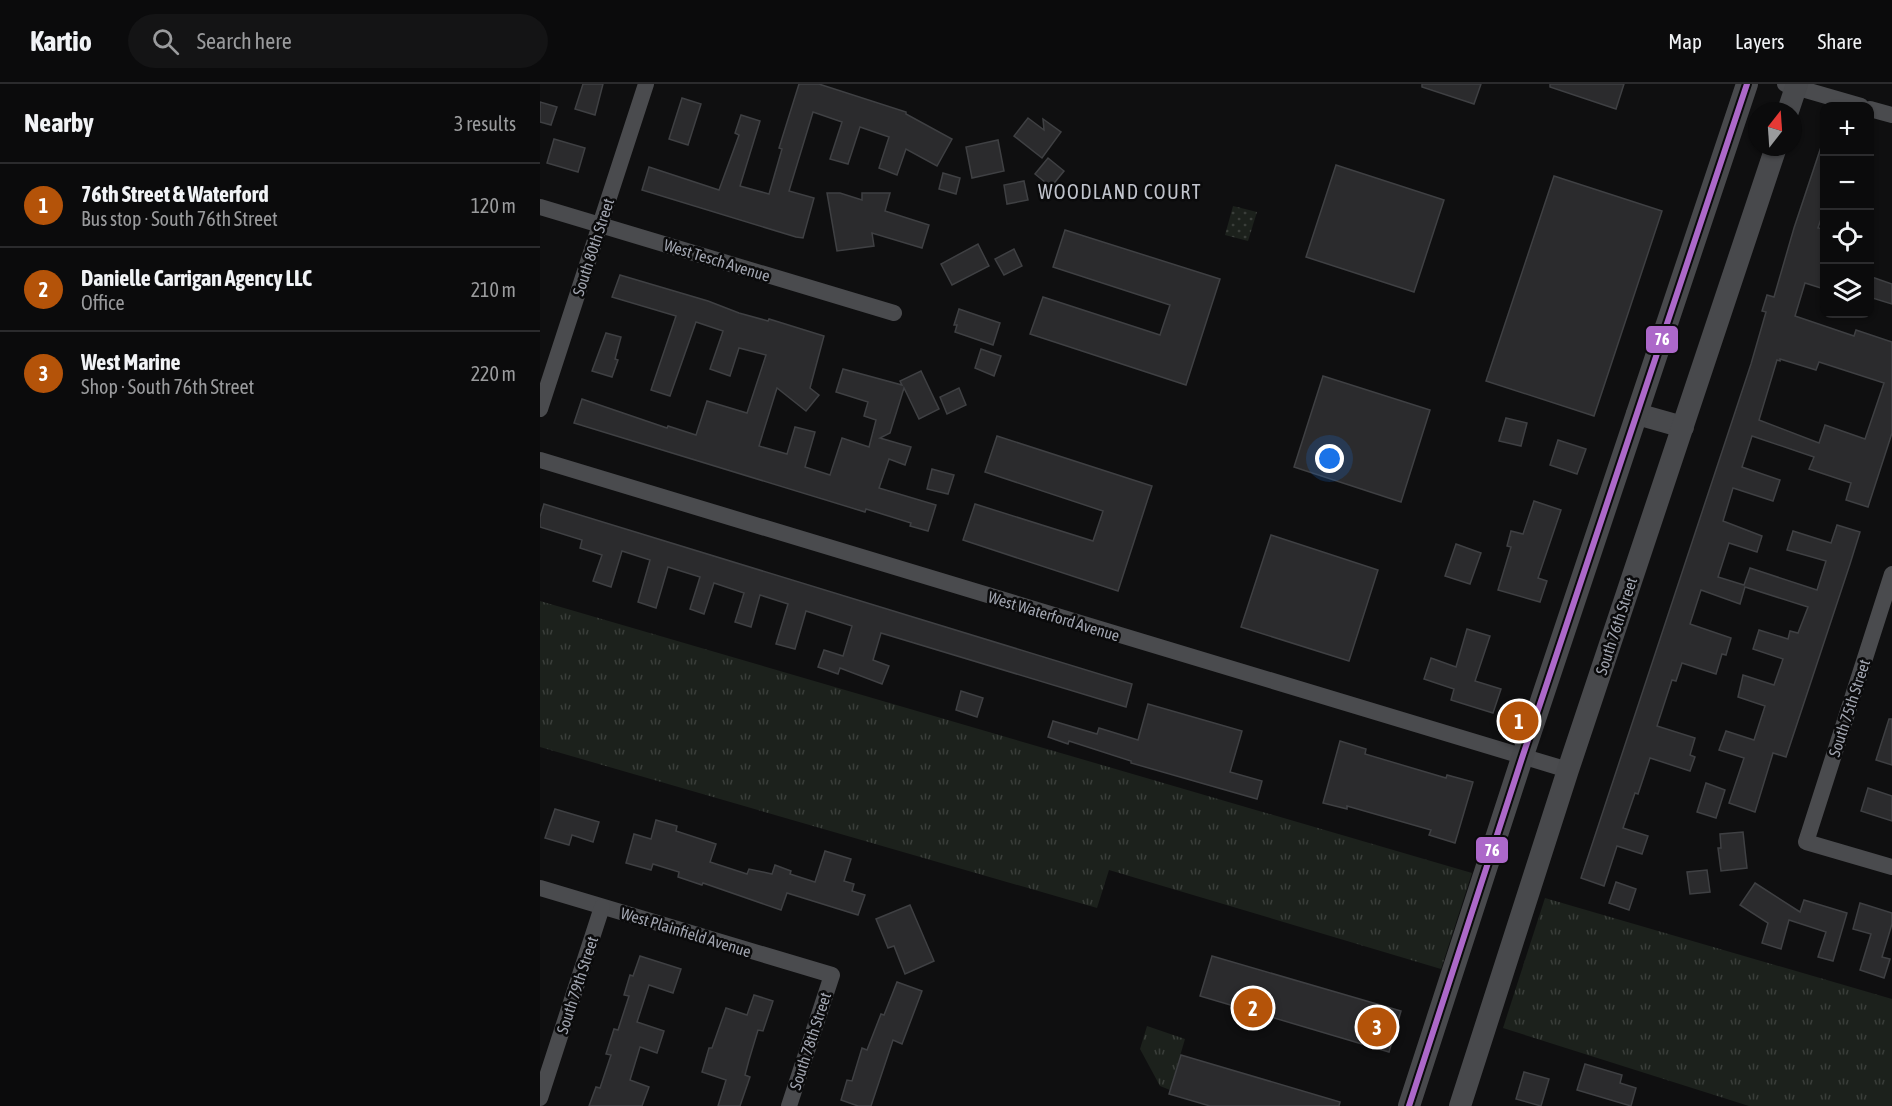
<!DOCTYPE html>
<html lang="en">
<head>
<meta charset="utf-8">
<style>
	body { margin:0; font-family:"Asap Condensed",sans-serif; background:#141415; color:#f1f3f6 }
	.controls { position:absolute; right:18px; top:18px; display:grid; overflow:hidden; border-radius:12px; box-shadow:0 2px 4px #0004 }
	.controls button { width:54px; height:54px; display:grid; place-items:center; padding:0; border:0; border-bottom:2px solid #2b2b2d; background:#0b0b0c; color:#f1f3f6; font:30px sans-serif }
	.compass { position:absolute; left:1208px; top:18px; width:54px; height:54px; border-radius:50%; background:#0b0b0c; box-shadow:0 2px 4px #0004; rotate:17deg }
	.you { position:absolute; left:790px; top:375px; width:21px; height:21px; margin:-15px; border:4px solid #fff; border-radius:50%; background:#1a73e8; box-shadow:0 0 0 9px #1a73e833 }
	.badge { display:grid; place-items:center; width:39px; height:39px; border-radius:50%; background:#b45309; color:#fff; font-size:20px; font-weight:700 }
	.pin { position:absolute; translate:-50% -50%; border:3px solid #fff; box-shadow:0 2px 6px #0006 }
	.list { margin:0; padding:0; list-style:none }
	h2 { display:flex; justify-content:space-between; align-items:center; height:78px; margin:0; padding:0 24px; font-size:26px }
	h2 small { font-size:20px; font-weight:400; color:#9a9b9d }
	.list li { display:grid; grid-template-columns:39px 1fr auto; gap:18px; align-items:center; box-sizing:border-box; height:84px; padding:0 24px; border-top:2px solid #2b2b2d }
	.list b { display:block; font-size:22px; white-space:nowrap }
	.list p { margin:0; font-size:20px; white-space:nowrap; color:#9a9b9d }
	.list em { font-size:20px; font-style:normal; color:#9a9b9d }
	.icon { flex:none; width:33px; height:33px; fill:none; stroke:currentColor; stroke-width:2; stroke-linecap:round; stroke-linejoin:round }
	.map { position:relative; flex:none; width:1352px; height:1022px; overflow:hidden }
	header { display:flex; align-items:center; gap:36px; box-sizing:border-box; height:84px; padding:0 30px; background:#0b0b0c; border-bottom:2px solid #2b2b2d }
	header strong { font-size:28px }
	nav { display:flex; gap:33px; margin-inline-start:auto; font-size:21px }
	.search { width:420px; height:54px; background:#141415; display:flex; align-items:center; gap:15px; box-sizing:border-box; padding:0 21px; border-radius:33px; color:#9a9b9d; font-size:22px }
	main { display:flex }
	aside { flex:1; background:#0b0b0c }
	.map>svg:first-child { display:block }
	.grass { fill:url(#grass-tufts) }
	.garden { fill:url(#garden-dots) }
	.building { fill:#2b2b2d; stroke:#3f4043; stroke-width:1.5; fill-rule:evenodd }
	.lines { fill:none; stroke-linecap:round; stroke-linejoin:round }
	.minor { stroke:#4a4b4e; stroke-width:16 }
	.secondary { stroke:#48494c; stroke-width:22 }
	.bus-1-casing { stroke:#0a0a0b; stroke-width:10 }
	.bus-1 { stroke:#ac68c9; stroke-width:6 }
	.labels { text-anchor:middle; stroke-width:5; stroke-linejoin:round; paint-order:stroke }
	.street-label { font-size:16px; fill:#a1a5b0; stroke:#0a0a0b }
	.quarter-label { font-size:20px; letter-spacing:1.5px; fill:#c1c4cd; stroke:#0a0a0b }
	.line-badge { stroke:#0a0a0b; stroke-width:2 }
	.badge-label { font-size:16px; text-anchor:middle; font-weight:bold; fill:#fff }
</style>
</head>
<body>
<header>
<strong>Kartio</strong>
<div class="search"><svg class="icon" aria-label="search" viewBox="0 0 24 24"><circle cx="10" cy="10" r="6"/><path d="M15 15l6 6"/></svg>Search here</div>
<nav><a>Map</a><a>Layers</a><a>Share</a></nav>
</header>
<main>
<aside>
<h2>Nearby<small>3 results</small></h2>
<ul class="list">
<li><span class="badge">1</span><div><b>76th Street &amp; Waterford</b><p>Bus stop · South 76th Street</p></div><em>120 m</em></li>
<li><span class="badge">2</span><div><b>Danielle Carrigan Agency LLC</b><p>Office</p></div><em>210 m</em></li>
<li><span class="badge">3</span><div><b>West Marine</b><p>Shop · South 76th Street</p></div><em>220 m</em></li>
</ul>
</aside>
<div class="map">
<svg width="1352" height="1022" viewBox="0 0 1352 1022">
	<defs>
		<pattern id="grass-tufts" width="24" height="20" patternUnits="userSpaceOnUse" patternTransform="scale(1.5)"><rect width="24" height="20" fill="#1c211c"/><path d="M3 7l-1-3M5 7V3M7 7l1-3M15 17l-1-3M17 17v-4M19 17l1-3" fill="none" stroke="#3a3e3a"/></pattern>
		<pattern id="garden-dots" width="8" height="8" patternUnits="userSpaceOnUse" patternTransform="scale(1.5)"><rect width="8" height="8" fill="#1c211c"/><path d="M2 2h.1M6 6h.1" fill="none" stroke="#3a3e3a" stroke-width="1.8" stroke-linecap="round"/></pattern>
	</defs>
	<rect width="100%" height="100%" fill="#0f0f10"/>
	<!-- grass -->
	<g class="grass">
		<path d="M0,517l932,272 -31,96 -332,-99 -12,38 -557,-161z"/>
		<path d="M1005,814l347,101v107h-143l-246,-78z"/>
		<path d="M607,942l38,13 -15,51 -10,-4 -20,-37z"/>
	</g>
	<!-- garden -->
	<path class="garden" d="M693,122l24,6 -9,29 -23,-6z"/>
	<!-- building -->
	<g class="building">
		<path d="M43,0h20l-8,31 -20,-6z"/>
		<path d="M259,0h20l87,28v2l46,25 -15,27 -31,-17 -9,26 -18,-7 10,-31 -29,-10 -12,37 -18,-5 12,-37 -29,-10 -24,79 25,7 -11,40 -7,-1 -154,-47 7,-23 70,23 20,-55 -4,-2 6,-18 19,6 -20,65 29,8 13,-45 -3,-1z"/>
		<path d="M882,0h59l-7,20 -52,-17z"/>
		<path d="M1010,0h74l-8,25 -66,-22z"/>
		<path d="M142,14l19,6 -13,41 -19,-6z"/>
		<path d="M0,18l17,5 -6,18 -11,-3z"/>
		<path d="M488,34l16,12 -1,-11 18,13 -19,26 -28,-22z"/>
		<path d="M14,55l31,9 -7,24 -31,-9z"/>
		<path d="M458,56l6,31 -32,7 -6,-31z"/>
		<path d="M1281,63l3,1v62l-6,18 6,1v60l-19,-6 -10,33 59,20 2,-6 36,12v91l-24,74 -22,-7 5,-17 -42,-14 5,-12 -62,-21 -10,31 38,13 -7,21 -40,-13 -10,33 39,15 -5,16 -28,-9 -11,34 26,8 6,-17 67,22 9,-29 -39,-11 6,-19 38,12 6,-18 23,7 -10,32 -64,193 -13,-4 -18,59 -26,-9 15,-45 -25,-8 7,-19 28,9 11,-34 -27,-9 5,-22 31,10 9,-26 -30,-10 6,-19 29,9 2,-8 8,2 10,-26 -63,-20 -5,17 -39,-14 -11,34 41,14 -5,17 -4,-1 -6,20 -34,-11 -6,18 -4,-1 -15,46 38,12 -5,17 5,2 -5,14 -40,-13 -12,36 -3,-1 -12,35 25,8 -6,18 -25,-8 -13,40 -23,-8 170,-514 15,-52 -4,-1 5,-16 7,2 20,-69zM1240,275l36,11 3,-8 65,21 -19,56 -40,-14 -6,18 -60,-23 18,-60 3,1z"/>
		<path d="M508,74l16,13 -13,16 -16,-13z"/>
		<path d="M796,81l108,35 -30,92 -108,-35z"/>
		<path d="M403,89l17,5 -4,16 -17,-5z"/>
		<path d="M1014,92l108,35 -68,205 -108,-35z"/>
		<path d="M484,97l4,19 -21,4 -3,-19z"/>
		<path d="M287,109h13l22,7v-7h28l-5,18 44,14 -7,23 -50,-15 2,13 -37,5z"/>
		<path d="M525,146l155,49 -34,106 -156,-51 13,-37 117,38 10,-30 -117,-38z"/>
		<path d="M438,160l11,22 -37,19 -11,-21z"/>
		<path d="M474,165l8,17 -18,9 -9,-16z"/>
		<path d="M80,191l88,26 31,12 29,8 1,-2 55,17 -14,52 9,7 -13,16 -29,-23 -18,58 28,8 8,-27 20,5 -10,35 25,8 12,-37 27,9 7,-27 -12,-4 4,-14 -32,-10 7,-23 59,16 -2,-4 21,-10 18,38 -20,10 -15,-31 -14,45 -10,5 31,9 -6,18 -16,-6 -10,29 57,17 -8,26 -18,-5 1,-3 -45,-14 -1,3 -291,-89 8,-24 85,29 1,-2 28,9 11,-34 40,12 19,-58 -27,-7 -9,28 -20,-7 13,-38 -27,-9 -26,74 -19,-6 25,-74 -64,-19z"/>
		<path d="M1329,192l23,8v20l-23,-7z"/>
		<path d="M419,225l41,14 -7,22 -38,-13 2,-7h-3z"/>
		<path d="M66,249l15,4 -6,22 3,1 -6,17 -20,-6z"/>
		<path d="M441,265l20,7 -7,20 -19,-8z"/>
		<path d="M783,292l107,34 -29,92 -107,-35z"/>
		<path d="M419,304l7,17 -19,9 -7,-17z"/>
		<path d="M966,334l21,5 -6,23 -22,-5z"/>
		<path d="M457,352l155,50 -34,105 -155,-51 12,-36 118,37 10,-30 -118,-39z"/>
		<path d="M1018,356l28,9 -9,25 -27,-9z"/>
		<path d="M392,385l22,6 -6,19 -21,-5z"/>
		<path d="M994,417l27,9 -23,68 9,3 -7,21 -42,-12 13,-43 -4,-1 4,-15 12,3z"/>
		<path d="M4,420l588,180 -6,23 -245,-74 -8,27 16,6 -7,18 -42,-16 -2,6 -20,-7 6,-17 19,6 9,-30 -46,-15 -11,38 -19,-5 12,-40 -28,-9 -9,32 -16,-5 9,-29 -30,-10 -10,31 -14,-5 10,-32 -32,-10 -12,41 -18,-6 12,-42 -28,-9 -11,36 -18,-6 9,-26 -22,-7 2,-8 -42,-13v-10z"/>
		<path d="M731,451l107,35 -29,91 -108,-34z"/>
		<path d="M916,460l25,9 -11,31 -25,-8z"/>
		<path d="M927,545l23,7 -15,45 26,8 -8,24 -42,-13 3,-11 -30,-10 7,-21 25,9z"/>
		<path d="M421,607l22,7 -6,19 -21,-7z"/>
		<path d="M608,620l94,27 -12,41 32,9 -5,18 -126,-36v-2l-62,-20 -1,3 -20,-7 5,-16 44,13 2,-6 39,12z"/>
		<path d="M1349,635h3v46l-16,-5z"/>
		<path d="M800,657l26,8 -1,5 81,24 1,-3 26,7 -18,61 -26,-8 2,-5 -84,-24v3l-24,-6z"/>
		<path d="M1166,699l19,7 -9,28 -19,-6z"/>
		<path d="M1328,704l24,8v25l-31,-10z"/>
		<path d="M15,725l44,13 -6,20 -21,-7 -3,10 -24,-7z"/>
		<path d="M116,736l21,6 -1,5 40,13 -6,18 37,12 2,-5 23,5 3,-9 16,6 -1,3 25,8 10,-31 26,8 -7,22 10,3 -2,7 13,4 -7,20 -71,-22 -6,17 -78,-27 -1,2 -24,-8 1,-5 -26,-8 -2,6 -25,-7 8,-29 17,5z"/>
		<path d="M1203,748l4,36 -26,3 -3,-23h3l-1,-14z"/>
		<path d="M1167,786l3,22 -20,2 -3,-22z"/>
		<path d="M1076,798l20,7 -7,21 -20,-7z"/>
		<path d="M1215,799l45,29 4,-12 43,13 -14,48 -15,-4 8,-25 -37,-12 -8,29 -19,-6 6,-20 -28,-18z"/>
		<path d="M1320,819l32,10v11l-10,33 8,2 -6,19 -24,-8 11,-36 -18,-5z"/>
		<path d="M370,821l24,56 -29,13 -11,-28 -6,2 -12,-29z"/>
		<path d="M100,872l41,13 -8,24 -24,-8 -12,37 27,9 -7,22 -17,-6 -10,33 19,7 -7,19h-53l7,-19 4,1 11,-33 -5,-1 8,-25 4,1 11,-34 -5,-1 6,-20 3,1z"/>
		<path d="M672,872l189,55 -12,41 -189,-56z"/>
		<path d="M357,898l25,9 -20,53 -9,-4 -22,66h-13l-17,-6 6,-20 5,1 10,-33 5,2 14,-36 3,1z"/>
		<path d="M214,911l19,6 -10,30 -5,-1 -9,30 -4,15 5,2 -10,29h-22l8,-26 -24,-8 7,-24h3l14,-40 21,7z"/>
		<path d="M641,971l159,47 -1,4h-129l-41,-12z"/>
		<path d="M1045,980l37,11 -2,8 16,5 -5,18 -54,-16z"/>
		<path d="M984,988l25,7 -8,27 -25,-7z"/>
	</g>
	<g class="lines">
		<!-- minor -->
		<g class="minor">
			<path d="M1245,0l76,22"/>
			<path d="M1330,25l22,6"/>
			<path d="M0,123l354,106"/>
			<path d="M0,325l106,-325"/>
			<path d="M0,376l1028,310"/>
			<path d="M1352,490l-86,268 86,25"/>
			<path d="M0,804l292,87 -43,131"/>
			<path d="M0,1014l62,-191"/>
		</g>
		<!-- secondary -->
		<g class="secondary">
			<path d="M1248,27l9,-27"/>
			<path d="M1097,330l46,13"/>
			<path d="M869,1022l114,-351 224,-671"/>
			<path d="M920,1022l108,-336 208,-623"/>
		</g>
		<!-- bus-1 casing -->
		<g class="bus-1-casing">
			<path id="bus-1" d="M869,1022l114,-351 224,-671"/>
		</g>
		<!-- bus-1 -->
		<use href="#bus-1" class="bus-1"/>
	</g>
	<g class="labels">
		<!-- street labels -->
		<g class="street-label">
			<text transform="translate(53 163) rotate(-72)" y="6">South 80th Street</text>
			<text transform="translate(177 176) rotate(17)" y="6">West Tesch Avenue</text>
			<text transform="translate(514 532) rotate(17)" y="6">West Waterford Avenue</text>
			<text transform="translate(1076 542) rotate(-72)" y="6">South 76th Street</text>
			<text transform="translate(1309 624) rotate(-72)" y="6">South 75th Street</text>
			<text transform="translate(146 848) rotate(17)" y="6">West Plainfield Avenue</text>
			<text transform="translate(37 901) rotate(-72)" y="6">South 79th Street</text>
			<text transform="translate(270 957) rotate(-72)" y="6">South 78th Street</text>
		</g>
		<!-- quarter labels -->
		<g class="quarter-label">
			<text x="580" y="115">WOODLAND COURT</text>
		</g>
	</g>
	<g class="line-badge">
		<rect x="1105" y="241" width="34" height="29" rx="6" fill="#ac68c9"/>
		<rect x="935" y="752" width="34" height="28" rx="6" fill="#ac68c9"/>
	</g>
	<g class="badge-label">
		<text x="1122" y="261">76</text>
		<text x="952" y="772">76</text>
	</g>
</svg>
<div class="controls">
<button>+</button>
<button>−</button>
<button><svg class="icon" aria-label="locate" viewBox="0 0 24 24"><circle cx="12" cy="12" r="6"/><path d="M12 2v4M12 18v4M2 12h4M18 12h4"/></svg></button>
<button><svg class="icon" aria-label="layers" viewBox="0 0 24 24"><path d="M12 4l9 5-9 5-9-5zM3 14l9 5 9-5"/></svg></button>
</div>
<svg class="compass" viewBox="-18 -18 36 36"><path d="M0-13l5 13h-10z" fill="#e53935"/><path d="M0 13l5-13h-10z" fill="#9a9b9d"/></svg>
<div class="you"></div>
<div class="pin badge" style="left:979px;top:637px">1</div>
<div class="pin badge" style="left:713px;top:924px">2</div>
<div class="pin badge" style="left:837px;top:943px">3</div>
</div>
</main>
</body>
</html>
